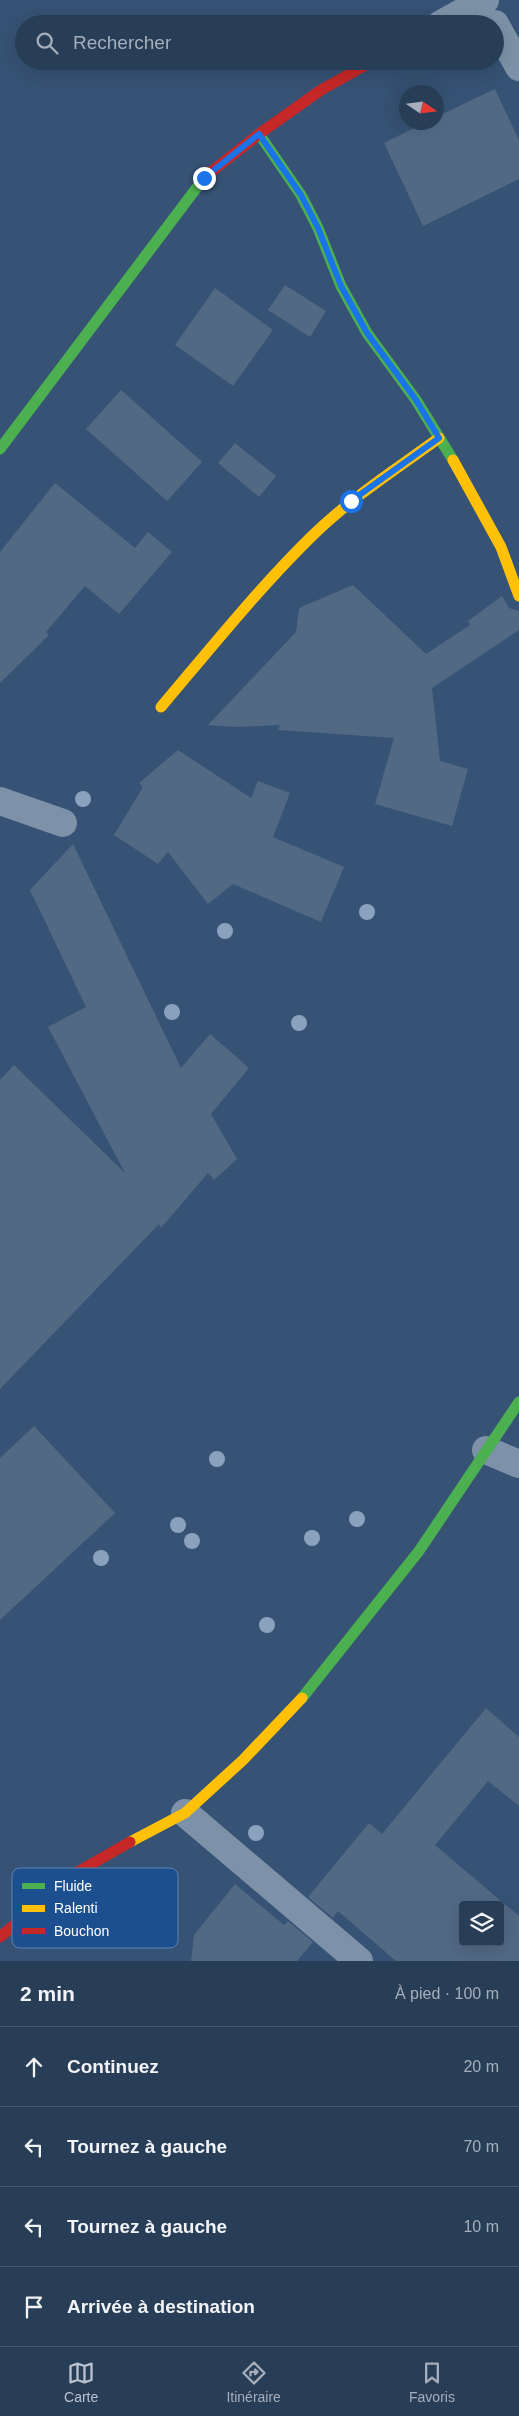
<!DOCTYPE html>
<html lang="fr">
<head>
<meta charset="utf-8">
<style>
	body { margin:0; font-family:Helvetica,sans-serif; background:#30455d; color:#f1f3f6 }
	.controls { position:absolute; right:15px; bottom:15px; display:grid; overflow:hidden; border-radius:5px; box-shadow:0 5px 20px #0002 }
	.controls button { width:45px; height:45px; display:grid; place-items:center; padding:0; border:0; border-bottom:1px solid #44576d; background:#283e57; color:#f1f3f6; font:25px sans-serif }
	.compass { position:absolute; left:399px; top:85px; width:45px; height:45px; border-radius:50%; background:#283e57; box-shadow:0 5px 20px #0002; rotate:103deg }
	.stop { position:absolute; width:15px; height:15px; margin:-11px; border:4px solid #1a73e8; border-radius:50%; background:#fff }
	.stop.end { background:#1a73e8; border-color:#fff; box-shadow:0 1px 5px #0008 }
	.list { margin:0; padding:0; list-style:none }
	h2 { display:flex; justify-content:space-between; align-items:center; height:65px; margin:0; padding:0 20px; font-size:21px }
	h2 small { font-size:16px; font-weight:400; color:#a5aeba }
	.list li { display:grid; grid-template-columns:32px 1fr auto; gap:15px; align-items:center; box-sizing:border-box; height:80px; padding:0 20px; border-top:1px solid #44576d }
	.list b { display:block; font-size:19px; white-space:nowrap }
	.list em { font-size:16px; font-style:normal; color:#a5aeba }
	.icon { flex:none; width:28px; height:28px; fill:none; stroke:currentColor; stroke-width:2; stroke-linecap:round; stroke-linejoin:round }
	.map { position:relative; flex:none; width:519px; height:1961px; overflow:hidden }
	.search { position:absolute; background:#283e57; box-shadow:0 5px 20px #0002; left:15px; right:15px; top:15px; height:55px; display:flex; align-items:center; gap:12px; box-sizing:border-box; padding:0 18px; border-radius:28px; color:#a5aeba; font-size:19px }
	.sheet { height:385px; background:#283e57 }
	nav { display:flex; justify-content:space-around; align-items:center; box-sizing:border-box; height:70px; border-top:1px solid #44576d; background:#283e57; font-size:14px; color:#a5aeba }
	nav a { display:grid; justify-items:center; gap:2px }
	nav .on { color:#b9c2ce }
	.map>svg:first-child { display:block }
	.building { fill:#526984; fill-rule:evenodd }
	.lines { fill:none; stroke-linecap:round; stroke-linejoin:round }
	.street { stroke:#7d92a8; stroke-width:28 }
	.fast { stroke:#4caf50; stroke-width:11 }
	.slow { stroke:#ffc107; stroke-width:11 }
	.jam { stroke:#c62828; stroke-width:11 }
	.tree { fill:#8aa2be }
	.route { stroke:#1a73e8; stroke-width:6 }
	.key { fill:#1b4f8f; stroke:#5f84b1; stroke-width:1 }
	.key-label { font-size:14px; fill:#fff }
</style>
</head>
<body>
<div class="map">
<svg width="519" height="1961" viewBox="0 0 519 1961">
	<rect width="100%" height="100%" fill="#365274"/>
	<!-- building -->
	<g class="building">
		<path d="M495,89l24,51v39l-96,47 -39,-83 42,-21h10v-5z"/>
		<path d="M285,285l41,26 -16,26 -42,-27z"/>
		<path d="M215,288l58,42 -40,56 -58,-41z"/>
		<path d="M121,390l81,72 -35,39 -81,-72z"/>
		<path d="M235,443l41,33 -17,21 -41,-34z"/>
		<path d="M55,483l80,65 13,-16 24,20 -53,62 -34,-28 -39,46 3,3 -49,48v-131z"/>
		<path d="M353,585l73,69 44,-29 -2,-4 34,-25 7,12 10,3v19l-87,58 8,73 28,8 -16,57 -77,-22 19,-66 -116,-8 2,-5 -44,2 -28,-2 88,-93 3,-24z"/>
		<path d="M178,750l73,48 7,-17 32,12 -17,44 71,30 -23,55 -88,-38 -25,20 -40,-52 -10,12 -44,-29 29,-48 -4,-4z"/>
		<path d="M73,844l108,224 29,-34 39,34 -38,46 26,45 -23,21 -6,-7 -47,55 -2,-4 -159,165v-309l14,-15 111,108 -77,-146 38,-20 -56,-117z"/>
		<path d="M34,1426l81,87 -115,107v-162z"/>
		<path d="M486,1708l33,29v69l-31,-25 -53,64 84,71v45h-123l-58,-50 -5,7 -25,-21 61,-74 13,11zM463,1905h37v37h-37z"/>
		<path d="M235,1884l49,41 4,-4 25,21 -16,19h-106l3,-26z"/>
	</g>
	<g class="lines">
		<!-- street -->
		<g class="street">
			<path d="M441,24l44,-24"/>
			<path d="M495,24l24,43"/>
			<path d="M0,801l63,22"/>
			<path d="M486,1450l33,14"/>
			<path d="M185,1813l174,148"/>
		</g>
		<!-- fast -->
		<g class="fast">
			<path d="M259,134l42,61 17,33 23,58 26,47 49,67 37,60"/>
			<path d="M0,449l204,-271 7,-6"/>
			<path d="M302,1698l117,-147 100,-149"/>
		</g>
		<!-- slow -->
		<g class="slow">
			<path d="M453,460l48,87 18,49"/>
			<path d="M161,707c49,-58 97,-118 151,-171 39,-38 84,-67 127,-98"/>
			<path d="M130,1842l55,-29 58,-53 59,-62"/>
		</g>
		<!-- jam -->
		<g class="jam">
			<path d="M211,172l48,-38 62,-44 52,-29"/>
			<path d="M0,1937l76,-64 54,-31"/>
		</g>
	</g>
	<!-- trees -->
	<g class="tree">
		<circle cx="83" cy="799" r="8"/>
		<circle cx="367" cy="912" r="8"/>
		<circle cx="225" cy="931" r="8"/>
		<circle cx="172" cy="1012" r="8"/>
		<circle cx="299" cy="1023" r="8"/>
		<circle cx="217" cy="1459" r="8"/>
		<circle cx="357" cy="1519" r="8"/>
		<circle cx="178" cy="1525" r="8"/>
		<circle cx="312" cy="1538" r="8"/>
		<circle cx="192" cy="1541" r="8"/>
		<circle cx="101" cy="1558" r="8"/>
		<circle cx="267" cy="1625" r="8"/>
		<circle cx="256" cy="1833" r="8"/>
	</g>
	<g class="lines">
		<!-- route -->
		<path class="route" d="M204,178l55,-44 42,61 17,33 23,58 26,47 49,67 23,38 -88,63"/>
	</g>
	<!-- legend -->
	<rect x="12" y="1868" width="166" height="80" rx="8" class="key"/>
	<rect x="22" y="1883" width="23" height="6" fill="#4caf50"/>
	<rect x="22" y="1905" width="23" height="7" fill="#ffc107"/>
	<rect x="22" y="1928" width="23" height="6" fill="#c62828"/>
	<g class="key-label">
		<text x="54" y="1891">Fluide</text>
		<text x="54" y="1913">Ralenti</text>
		<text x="54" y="1936">Bouchon</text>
	</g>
</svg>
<div class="controls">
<button><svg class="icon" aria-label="layers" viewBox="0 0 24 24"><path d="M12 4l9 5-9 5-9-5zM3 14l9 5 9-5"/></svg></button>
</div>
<svg class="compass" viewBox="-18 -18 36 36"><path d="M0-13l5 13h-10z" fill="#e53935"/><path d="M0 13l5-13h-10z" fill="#a5aeba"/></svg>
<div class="stop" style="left:351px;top:501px"></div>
<div class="stop end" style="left:204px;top:178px"></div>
<div class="search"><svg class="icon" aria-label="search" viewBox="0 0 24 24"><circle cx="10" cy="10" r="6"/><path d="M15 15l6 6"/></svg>Rechercher</div>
</div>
<section class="sheet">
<h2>2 min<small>À pied · 100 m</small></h2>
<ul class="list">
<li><svg class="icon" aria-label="ahead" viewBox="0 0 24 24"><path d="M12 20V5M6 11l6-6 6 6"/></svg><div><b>Continuez</b></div><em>20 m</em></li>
<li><svg class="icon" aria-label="left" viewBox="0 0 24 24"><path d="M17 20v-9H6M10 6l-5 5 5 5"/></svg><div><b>Tournez à gauche</b></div><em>70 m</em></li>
<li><svg class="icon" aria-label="left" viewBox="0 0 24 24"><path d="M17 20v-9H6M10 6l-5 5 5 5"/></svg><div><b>Tournez à gauche</b></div><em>10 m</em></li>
<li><svg class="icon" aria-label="arrive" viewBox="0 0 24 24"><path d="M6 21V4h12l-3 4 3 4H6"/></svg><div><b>Arrivée à destination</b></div></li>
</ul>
</section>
<nav>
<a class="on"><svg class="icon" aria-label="map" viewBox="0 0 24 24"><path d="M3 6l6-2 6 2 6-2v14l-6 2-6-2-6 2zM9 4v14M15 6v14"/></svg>Carte</a>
<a><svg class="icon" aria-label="directions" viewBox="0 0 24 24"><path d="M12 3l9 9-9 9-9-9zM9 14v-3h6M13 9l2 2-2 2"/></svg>Itinéraire</a>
<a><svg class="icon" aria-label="saved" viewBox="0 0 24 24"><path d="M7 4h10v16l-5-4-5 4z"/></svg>Favoris</a>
</nav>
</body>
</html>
